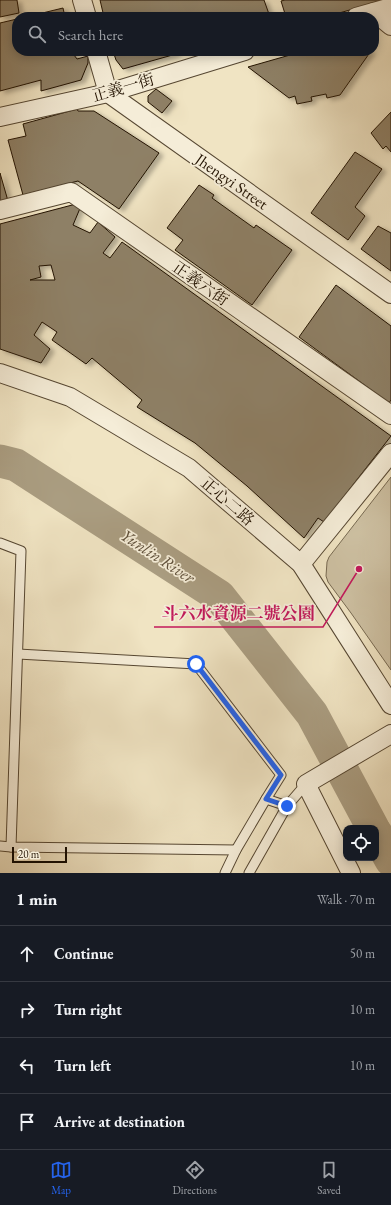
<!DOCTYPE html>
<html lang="en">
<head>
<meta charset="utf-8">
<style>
	body { margin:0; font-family:"EB Garamond","Noto Serif TC",serif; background:#20242c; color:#f1f3f6 }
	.controls { position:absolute; right:12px; bottom:12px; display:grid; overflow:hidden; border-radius:8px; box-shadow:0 2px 10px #0003 }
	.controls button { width:36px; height:36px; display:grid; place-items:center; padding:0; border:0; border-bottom:1px solid #363941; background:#171b24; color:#f1f3f6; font:20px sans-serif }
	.scale { position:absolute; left:12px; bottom:10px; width:55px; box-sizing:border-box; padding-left:4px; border:2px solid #231302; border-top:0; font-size:11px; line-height:14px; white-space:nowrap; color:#231302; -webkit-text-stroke:3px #f5edd8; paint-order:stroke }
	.stop { position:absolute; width:12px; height:12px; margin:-9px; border:3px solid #2563eb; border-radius:50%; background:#fff }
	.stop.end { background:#2563eb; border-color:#fff; box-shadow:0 1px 4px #0008 }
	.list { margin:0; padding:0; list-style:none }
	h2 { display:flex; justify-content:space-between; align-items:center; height:52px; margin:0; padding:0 16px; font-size:17px }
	h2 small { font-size:13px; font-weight:400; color:#9ea1a6 }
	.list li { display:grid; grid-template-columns:26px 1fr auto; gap:12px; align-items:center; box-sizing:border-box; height:56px; padding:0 16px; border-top:1px solid #363941 }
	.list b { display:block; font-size:15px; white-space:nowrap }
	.list em { font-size:13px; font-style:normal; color:#9ea1a6 }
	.icon { flex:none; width:22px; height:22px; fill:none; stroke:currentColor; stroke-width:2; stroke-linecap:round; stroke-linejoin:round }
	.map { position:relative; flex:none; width:391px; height:873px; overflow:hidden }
	.search { position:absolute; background:#171b24; box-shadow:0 2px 10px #0003; left:12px; right:12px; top:12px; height:44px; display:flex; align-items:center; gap:10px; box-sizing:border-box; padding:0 14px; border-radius:16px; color:#9ea1a6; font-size:15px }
	.sheet { height:276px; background:#171b24 }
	nav { display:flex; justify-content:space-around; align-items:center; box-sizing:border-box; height:56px; border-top:1px solid #363941; background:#171b24; font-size:11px; color:#9ea1a6 }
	nav a { display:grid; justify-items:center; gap:2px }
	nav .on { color:#2563eb }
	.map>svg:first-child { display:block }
	.green { fill:#cdc0a2; stroke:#786a52 }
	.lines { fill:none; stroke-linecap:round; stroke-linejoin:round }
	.river { stroke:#aa9d81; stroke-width:33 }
	.building { fill:#8e8066; stroke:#231302; fill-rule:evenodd; filter:url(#shadow) }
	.lane-casing { stroke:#564732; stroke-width:11 }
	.street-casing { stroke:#564732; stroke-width:20 }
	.lane { stroke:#f5edd8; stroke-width:9 }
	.street { stroke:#f5edd8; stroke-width:18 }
	.route { stroke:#2563eb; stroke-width:5 }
	.labels { text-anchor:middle; stroke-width:3.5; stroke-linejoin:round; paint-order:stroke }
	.street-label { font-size:16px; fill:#231302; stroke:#f5edd8 }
	.water-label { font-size:17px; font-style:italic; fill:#60513b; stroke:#f5edd8 }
	.leader { fill:none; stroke:#c2185b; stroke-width:1.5 }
	.callout-dot { fill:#c2185b; stroke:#f5edd8; stroke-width:1.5 }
	.callout-label { font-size:17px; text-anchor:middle; font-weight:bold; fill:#c2185b; stroke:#f5edd8; stroke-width:3.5; stroke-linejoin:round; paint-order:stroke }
</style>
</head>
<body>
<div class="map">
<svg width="391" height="873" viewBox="0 0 391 873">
	<defs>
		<filter id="shadow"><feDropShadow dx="4.5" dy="2.5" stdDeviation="2" flood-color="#0004"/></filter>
	</defs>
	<rect width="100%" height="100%" fill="#f0e4c3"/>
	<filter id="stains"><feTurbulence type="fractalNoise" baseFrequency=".005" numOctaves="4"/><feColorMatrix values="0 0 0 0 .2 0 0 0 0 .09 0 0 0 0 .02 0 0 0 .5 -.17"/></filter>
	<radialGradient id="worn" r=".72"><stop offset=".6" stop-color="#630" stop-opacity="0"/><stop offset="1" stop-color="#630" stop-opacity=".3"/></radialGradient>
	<!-- green -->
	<path class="green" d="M391,477v193l-40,-57 -23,-31 -2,-6 1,-14 2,-5z"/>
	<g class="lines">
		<!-- river -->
		<g class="river">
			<path d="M0,461l16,4 203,131 93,118 61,114"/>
			<path d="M376,833l15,27"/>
		</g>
	</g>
	<!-- building -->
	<g class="building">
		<path d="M0,0h17l2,13 -19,4z"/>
		<path d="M100,0h164l6,17h-166z"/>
		<path d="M285,0h100l-60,17h-39l-5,-16z"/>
		<path d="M63,8l2,9h-39z"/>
		<path d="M17,19v32h44l1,1 9,-1 6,8 11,-3v7l-7,17 -40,11v-11l-41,11v-68z"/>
		<path d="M113,51h63v3l-53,15 -7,-9z"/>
		<path d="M304,51h67l-31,44 -13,3 -1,-4 -15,3 1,4 -15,3 -2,-8 -6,2 -41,-31z"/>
		<path d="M156,89l16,12 -10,12 -14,-11v-6z"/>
		<path d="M77,109l1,2h16l65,42 -40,56 -41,-28 -55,14 -15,-55 18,-4 -3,-12z"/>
		<path d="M391,112v40l-5,-6 -3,3 -12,-16z"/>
		<path d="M355,152l27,17 -27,38 10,9 -17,24 -37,-27z"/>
		<path d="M0,173l8,28 -8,1z"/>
		<path d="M199,185l15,10 -2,3 42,30 2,-3 36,25 -40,55 -77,-55 8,-10 -16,-12z"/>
		<path d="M76,204l5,2 -8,19 17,8 8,-11 17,15 -12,16 7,5 12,-16 269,194 -67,86 -6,-4 -14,20 -57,-52 -52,-43 -58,-36 5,-7 -50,-42 -6,6 -34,-24 5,-8 -15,-10 -8,13 16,14 -9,14 -41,-14v-125zM51,265l4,15h-25l11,-3 -2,-11z"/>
		<path d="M378,226l13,7v38l-30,-22z"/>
		<path d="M336,285l55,41v74l-2,3 -90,-66z"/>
	</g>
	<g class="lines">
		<!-- lane casing -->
		<g class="lane-casing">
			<g id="lane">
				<path d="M0,543l21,8 -10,296 225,3"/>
				<path d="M18,654l178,10 85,111 -15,24"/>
				<path d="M0,846l11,1"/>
				<path d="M225,873l11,-23 30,-51 21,7"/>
				<path d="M249,873l38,-67 19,-22"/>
			</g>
		</g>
		<!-- street casing -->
		<g class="street-casing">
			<g id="street">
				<path d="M82,0l5,17"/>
				<path d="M374,12l17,14"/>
				<path d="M356,17l35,-10"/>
				<path d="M96,51l12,42 283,201"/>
				<path d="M0,117l108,-24 137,-42"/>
				<path d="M0,210l71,-18 320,223"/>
				<path d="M0,373l70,24 119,71 112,96 90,141"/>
				<path d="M301,564l90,-111"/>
				<path d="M351,873l-45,-89 85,-50"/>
			</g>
		</g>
		<!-- lane -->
		<use href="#lane" class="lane"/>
		<!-- street -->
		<use href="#street" class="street"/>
	</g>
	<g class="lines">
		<!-- route -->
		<path class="route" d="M196,664l85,111 -15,24 21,7"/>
	</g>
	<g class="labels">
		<!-- street labels -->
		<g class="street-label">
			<text transform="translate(123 87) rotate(-16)" y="6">正義一街</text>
			<text transform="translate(232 181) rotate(35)" y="6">Jhengyi Street</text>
			<text transform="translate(201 283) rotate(35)" y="6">正義六街</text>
			<text transform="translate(228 501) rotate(41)" y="6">正心二路</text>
		</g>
		<!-- water labels -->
		<g class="water-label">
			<text transform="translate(158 556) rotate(33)" y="6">Yunlin River</text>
		</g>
	</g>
	<!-- callouts -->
	<path class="leader" d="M359 569L323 627H154"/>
	<circle class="callout-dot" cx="359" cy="569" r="4"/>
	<g class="callout-label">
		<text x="238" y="619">斗六水資源二號公園</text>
	</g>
	<rect width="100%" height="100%" filter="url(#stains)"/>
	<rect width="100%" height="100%" fill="url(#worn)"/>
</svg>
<div class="controls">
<button><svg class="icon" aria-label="locate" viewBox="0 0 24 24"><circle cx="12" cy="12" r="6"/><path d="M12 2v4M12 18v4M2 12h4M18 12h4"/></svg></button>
</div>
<div class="scale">20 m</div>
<div class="stop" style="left:196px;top:664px"></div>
<div class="stop end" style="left:287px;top:806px"></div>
<div class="search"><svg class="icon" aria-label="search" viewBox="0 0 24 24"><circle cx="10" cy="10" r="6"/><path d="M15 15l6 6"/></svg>Search here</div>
</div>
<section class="sheet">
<h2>1 min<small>Walk · 70 m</small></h2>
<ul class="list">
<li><svg class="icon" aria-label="ahead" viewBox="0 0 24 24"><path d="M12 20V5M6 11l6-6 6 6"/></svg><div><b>Continue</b></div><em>50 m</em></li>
<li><svg class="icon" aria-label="right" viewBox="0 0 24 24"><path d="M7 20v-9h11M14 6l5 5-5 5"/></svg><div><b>Turn right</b></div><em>10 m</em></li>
<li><svg class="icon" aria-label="left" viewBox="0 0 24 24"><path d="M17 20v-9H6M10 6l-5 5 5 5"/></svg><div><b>Turn left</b></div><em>10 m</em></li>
<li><svg class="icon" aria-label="arrive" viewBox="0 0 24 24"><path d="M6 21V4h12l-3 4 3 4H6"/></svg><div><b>Arrive at destination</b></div></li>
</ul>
</section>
<nav>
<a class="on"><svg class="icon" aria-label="map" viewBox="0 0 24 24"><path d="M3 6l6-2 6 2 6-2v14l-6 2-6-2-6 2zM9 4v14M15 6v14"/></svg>Map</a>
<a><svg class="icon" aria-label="directions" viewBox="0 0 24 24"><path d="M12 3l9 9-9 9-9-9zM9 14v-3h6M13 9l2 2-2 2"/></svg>Directions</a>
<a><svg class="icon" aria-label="saved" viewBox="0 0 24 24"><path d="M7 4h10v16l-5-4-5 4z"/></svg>Saved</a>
</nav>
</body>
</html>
